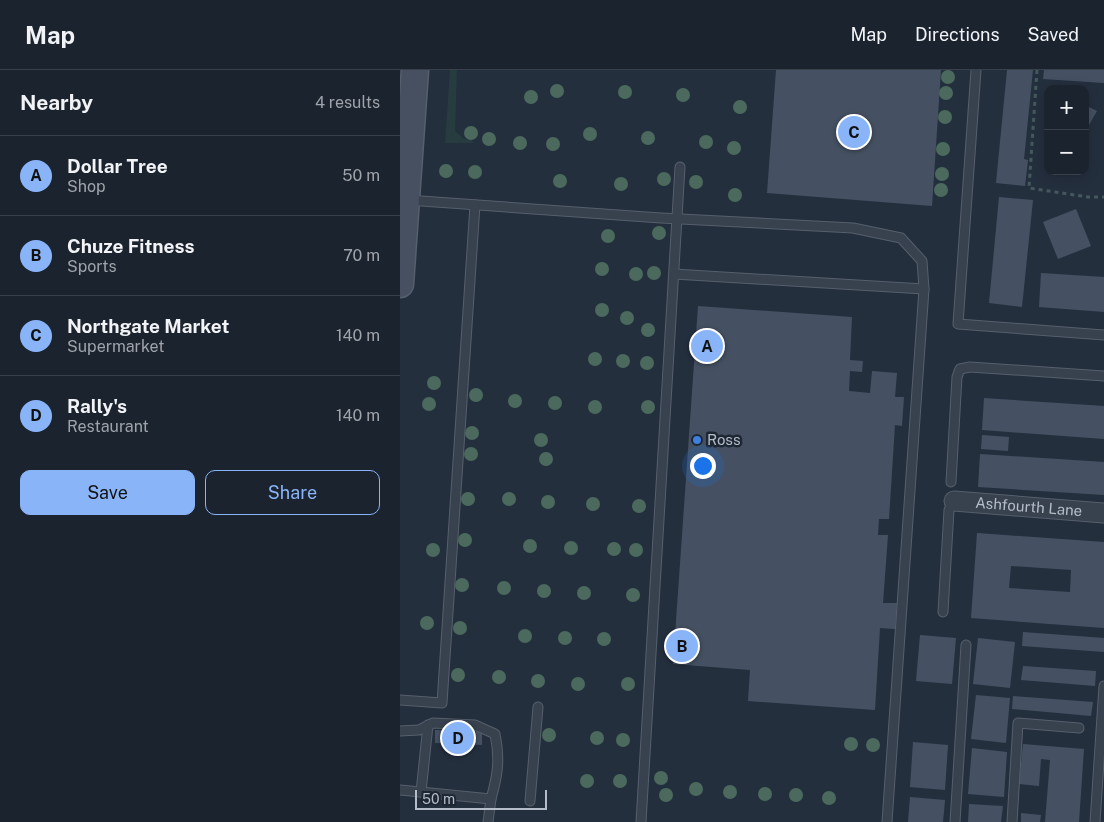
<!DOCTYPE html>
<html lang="en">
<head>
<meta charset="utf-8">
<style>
	body { margin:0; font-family:"Public Sans",sans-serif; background:#242b36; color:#f1f3f6 }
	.controls { position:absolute; right:15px; top:15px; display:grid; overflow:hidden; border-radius:10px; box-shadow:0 2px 12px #0003 }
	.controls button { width:45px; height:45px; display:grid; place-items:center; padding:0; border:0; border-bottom:1px solid #39404a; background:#1b232e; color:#f1f3f6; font:25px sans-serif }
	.scale { position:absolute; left:15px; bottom:12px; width:132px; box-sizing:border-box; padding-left:5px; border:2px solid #b4bcc9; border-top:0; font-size:14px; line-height:18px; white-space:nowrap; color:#b4bcc9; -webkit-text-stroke:4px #1d2633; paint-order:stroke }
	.you { position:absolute; left:302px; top:395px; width:18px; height:18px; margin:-12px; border:4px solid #fff; border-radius:50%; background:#1a73e8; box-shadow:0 0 0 8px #1a73e833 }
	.badge { display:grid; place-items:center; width:32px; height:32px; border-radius:50%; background:#8ab4f8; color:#111; font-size:16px; font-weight:700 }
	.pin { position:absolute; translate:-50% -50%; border:2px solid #fff; box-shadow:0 1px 5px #0006 }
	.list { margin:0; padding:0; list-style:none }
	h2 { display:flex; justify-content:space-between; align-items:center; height:65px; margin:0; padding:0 20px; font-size:21px }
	h2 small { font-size:16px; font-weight:400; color:#a0a4aa }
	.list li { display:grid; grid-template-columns:32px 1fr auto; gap:15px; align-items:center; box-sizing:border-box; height:80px; padding:0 20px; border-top:1px solid #39404a }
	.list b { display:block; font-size:19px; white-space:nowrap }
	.list p { margin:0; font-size:16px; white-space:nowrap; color:#a0a4aa }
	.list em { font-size:16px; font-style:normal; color:#a0a4aa }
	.actions { display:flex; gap:10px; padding:15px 20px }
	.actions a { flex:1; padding:11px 0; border:1px solid #8ab4f8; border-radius:10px; text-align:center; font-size:18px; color:#8ab4f8 }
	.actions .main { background:#8ab4f8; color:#111 }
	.map { position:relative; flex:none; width:704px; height:752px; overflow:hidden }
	header { display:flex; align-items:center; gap:30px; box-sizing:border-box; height:70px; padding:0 25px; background:#1b232e; border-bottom:1px solid #39404a }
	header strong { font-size:24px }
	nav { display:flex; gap:28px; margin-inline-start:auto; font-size:18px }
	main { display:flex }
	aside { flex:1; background:#1b232e }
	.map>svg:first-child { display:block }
	.green { fill:#263c3f }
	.building { fill:#455162; fill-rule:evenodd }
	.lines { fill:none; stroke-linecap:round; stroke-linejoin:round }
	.lane-casing { stroke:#565f6c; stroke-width:11 }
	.street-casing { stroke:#565f6c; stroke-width:21 }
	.secondary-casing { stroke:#565f6c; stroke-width:29 }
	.path { stroke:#44595c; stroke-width:3; stroke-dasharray:4 4; stroke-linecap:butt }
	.lane { stroke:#38414e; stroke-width:9 }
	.street { stroke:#38414e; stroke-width:19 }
	.secondary { stroke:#465061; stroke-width:26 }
	.tree { fill:#4b6a5d }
	.shop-dot { fill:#3f7fe0; stroke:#1d2633; stroke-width:2 }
	.labels { text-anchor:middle; stroke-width:5; stroke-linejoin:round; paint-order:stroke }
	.poi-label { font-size:15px; fill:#b4bcc9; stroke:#1d2633; text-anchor:start }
	.street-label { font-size:15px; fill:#b4bcc9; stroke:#1d2633 }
</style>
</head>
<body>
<header>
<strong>Map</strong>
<nav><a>Map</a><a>Directions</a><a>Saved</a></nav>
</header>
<main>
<aside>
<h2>Nearby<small>4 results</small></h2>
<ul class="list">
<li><span class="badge">A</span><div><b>Dollar Tree</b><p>Shop</p></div><em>50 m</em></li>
<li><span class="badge">B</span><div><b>Chuze Fitness</b><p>Sports</p></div><em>70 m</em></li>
<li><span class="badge">C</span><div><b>Northgate Market</b><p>Supermarket</p></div><em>140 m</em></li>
<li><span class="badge">D</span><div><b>Rally's</b><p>Restaurant</p></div><em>140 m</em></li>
</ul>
<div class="actions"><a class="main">Save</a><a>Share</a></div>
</aside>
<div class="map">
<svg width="704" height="752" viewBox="0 0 704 752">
	<rect width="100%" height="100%" fill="#242f3e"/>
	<!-- green -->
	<path class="green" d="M50,0h7l-2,61 9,8 8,1 1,3h-28z"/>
	<!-- building -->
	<g class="building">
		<path d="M376,0h165l-9,136 -165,-13z"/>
		<path d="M607,0h26l-9,89 4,1 -3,26 -29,-3z"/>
		<path d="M644,0h60v13l-61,-4z"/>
		<path d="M685,35l12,6 -12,21z"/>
		<path d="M599,127l34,3 -11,107 -33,-4z"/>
		<path d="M676,139l15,37 -33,13 -15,-37z"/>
		<path d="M641,203l63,4v35l-65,-5z"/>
		<path d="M298,236l154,11 -2,43 13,1 -1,11 -12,-1 -1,20 21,2 2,-22 25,2 -2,24h9l-2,29 -7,-1 -6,94h-10l-1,16h10l-5,68h14l-2,26 -15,-1 -5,82 -127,-9 2,-31 -77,-6z"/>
		<path d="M584,328l120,8v33l-122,-9z"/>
		<path d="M582,365l27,2 -1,14 -27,-2z"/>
		<path d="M580,384l124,8v33l-126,-8z"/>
		<path d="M577,463l127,9v86l-133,-10zM611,496l60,4 -1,22 -61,-4z"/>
		<path d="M623,562l81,6v14l-82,-6z"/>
		<path d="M520,565l36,3 -4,46 -36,-3z"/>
		<path d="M578,568l37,4 -5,46 -37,-4z"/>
		<path d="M623,596l73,5 -1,15 -74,-6z"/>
		<path d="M576,625l34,3 -4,45 -35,-4z"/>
		<path d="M613,626l80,6 -2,14 -79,-7z"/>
		<path d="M35,660l47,2v13l-47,-2z"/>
		<path d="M513,672l35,3 -3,45 -35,-3z"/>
		<path d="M623,674l61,5 -5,73h-34l5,-62 -9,-1 -2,27 -20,-2z"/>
		<path d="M572,678l35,4 -3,45 -36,-3z"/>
		<path d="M510,727l35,3 -2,22h-35z"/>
		<path d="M569,734l34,2 -2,16h-33z"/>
		<path d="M621,743l20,2 -1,7h-19z"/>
	</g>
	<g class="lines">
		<!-- lane casing -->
		<g class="lane-casing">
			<g id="lane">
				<path d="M576,0l-18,254 146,11"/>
				<path d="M7,130l254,18 192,10 48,10 21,23 2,28"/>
				<path d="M274,204l250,15 -37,533"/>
				<path d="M551,412l6,-105 3,-8 10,-2 134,9"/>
				<path d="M543,542l6,-102 5,-9"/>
				<path d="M0,630l42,3 33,-498"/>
				<path d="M0,661l19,-1 14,-7 42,2 20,9c5,25 3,40 -4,65l-91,-9"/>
				<path d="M21,722l7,-67"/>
				<path d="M130,731l8,-94"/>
				<path d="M88,752l3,-23"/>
				<path d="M241,752l39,-655"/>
				<path d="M555,752l11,-177"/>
				<path d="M612,752l6,-99 61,5"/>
				<path d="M695,752l9,-136"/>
			</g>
		</g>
		<!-- street casing -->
		<g class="street-casing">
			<g id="street">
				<path id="s1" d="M554,431l150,12"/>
			</g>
		</g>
		<!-- secondary casing -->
		<g class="secondary-casing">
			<path id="secondary" d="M0,214l15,-214"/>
		</g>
		<!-- path -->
		<path class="path" d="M637,0l-8,118 59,9h16"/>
		<!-- lane -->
		<use href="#lane" class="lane"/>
		<!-- street -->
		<use href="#street" class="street"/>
		<!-- secondary -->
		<use href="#secondary" class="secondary"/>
	</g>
	<!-- trees -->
	<g class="tree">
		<circle cx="548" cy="7" r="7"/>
		<circle cx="157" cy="21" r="7"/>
		<circle cx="225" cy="22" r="7"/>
		<circle cx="546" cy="23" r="7"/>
		<circle cx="283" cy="25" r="7"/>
		<circle cx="131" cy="27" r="7"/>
		<circle cx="340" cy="37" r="7"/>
		<circle cx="545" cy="47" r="7"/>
		<circle cx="71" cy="63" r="7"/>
		<circle cx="190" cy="64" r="7"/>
		<circle cx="248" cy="68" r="7"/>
		<circle cx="89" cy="69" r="7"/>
		<circle cx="306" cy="72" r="7"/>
		<circle cx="120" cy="73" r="7"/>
		<circle cx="153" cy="74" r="7"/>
		<circle cx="334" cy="78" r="7"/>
		<circle cx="543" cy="79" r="7"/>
		<circle cx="46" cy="101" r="7"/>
		<circle cx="75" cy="102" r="7"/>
		<circle cx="542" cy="104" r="7"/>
		<circle cx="264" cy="109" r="7"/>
		<circle cx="160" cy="111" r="7"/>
		<circle cx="296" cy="112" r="7"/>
		<circle cx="221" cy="114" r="7"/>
		<circle cx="541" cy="120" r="7"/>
		<circle cx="335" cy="125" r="7"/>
		<circle cx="259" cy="163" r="7"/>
		<circle cx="208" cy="166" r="7"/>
		<circle cx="202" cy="199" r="7"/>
		<circle cx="254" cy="203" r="7"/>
		<circle cx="236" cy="204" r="7"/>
		<circle cx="202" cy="240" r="7"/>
		<circle cx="227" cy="248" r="7"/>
		<circle cx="248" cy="260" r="7"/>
		<circle cx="195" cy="289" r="7"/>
		<circle cx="223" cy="291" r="7"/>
		<circle cx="247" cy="293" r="7"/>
		<circle cx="34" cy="313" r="7"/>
		<circle cx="76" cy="325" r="7"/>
		<circle cx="115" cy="331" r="7"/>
		<circle cx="155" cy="333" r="7"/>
		<circle cx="29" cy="334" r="7"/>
		<circle cx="195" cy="337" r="7"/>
		<circle cx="248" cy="337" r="7"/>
		<circle cx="72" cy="363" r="7"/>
		<circle cx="141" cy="370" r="7"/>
		<circle cx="71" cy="384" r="7"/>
		<circle cx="146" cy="389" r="7"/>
		<circle cx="68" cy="429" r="7"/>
		<circle cx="109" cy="429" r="7"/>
		<circle cx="148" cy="432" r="7"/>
		<circle cx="193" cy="434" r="7"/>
		<circle cx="239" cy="436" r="7"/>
		<circle cx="65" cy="470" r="7"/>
		<circle cx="130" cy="476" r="7"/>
		<circle cx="171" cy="478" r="7"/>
		<circle cx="214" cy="479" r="7"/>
		<circle cx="33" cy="480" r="7"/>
		<circle cx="236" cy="480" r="7"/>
		<circle cx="62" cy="515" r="7"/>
		<circle cx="104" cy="518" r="7"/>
		<circle cx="144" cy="521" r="7"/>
		<circle cx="184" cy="523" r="7"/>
		<circle cx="233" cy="525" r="7"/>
		<circle cx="27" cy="553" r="7"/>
		<circle cx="60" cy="558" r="7"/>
		<circle cx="125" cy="566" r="7"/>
		<circle cx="165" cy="568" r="7"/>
		<circle cx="204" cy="569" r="7"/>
		<circle cx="58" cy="605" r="7"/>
		<circle cx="99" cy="607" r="7"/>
		<circle cx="138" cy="611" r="7"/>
		<circle cx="178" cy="614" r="7"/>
		<circle cx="228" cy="614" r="7"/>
		<circle cx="149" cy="665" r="7"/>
		<circle cx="197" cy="668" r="7"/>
		<circle cx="223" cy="670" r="7"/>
		<circle cx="451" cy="674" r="7"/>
		<circle cx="473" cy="675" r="7"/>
		<circle cx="261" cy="708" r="7"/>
		<circle cx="187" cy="711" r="7"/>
		<circle cx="220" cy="711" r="7"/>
		<circle cx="296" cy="719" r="7"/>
		<circle cx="330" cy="722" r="7"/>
		<circle cx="365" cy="724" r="7"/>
		<circle cx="266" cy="725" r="7"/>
		<circle cx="396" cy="725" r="7"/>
		<circle cx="429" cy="728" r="7"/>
	</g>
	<!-- markers -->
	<circle class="shop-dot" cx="297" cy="370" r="5"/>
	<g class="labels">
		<!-- poi labels -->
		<g class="poi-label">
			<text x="307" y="375">Ross</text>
		</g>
		<!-- street labels -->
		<g class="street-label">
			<text dy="5" stroke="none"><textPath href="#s1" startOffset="75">Ashfourth Lane</textPath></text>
		</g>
	</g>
</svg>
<div class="controls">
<button>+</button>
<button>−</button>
</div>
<div class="scale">50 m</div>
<div class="you"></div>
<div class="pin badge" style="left:307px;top:276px">A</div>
<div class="pin badge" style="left:282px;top:576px">B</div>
<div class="pin badge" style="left:454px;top:62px">C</div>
<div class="pin badge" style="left:58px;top:668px">D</div>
</div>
</main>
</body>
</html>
